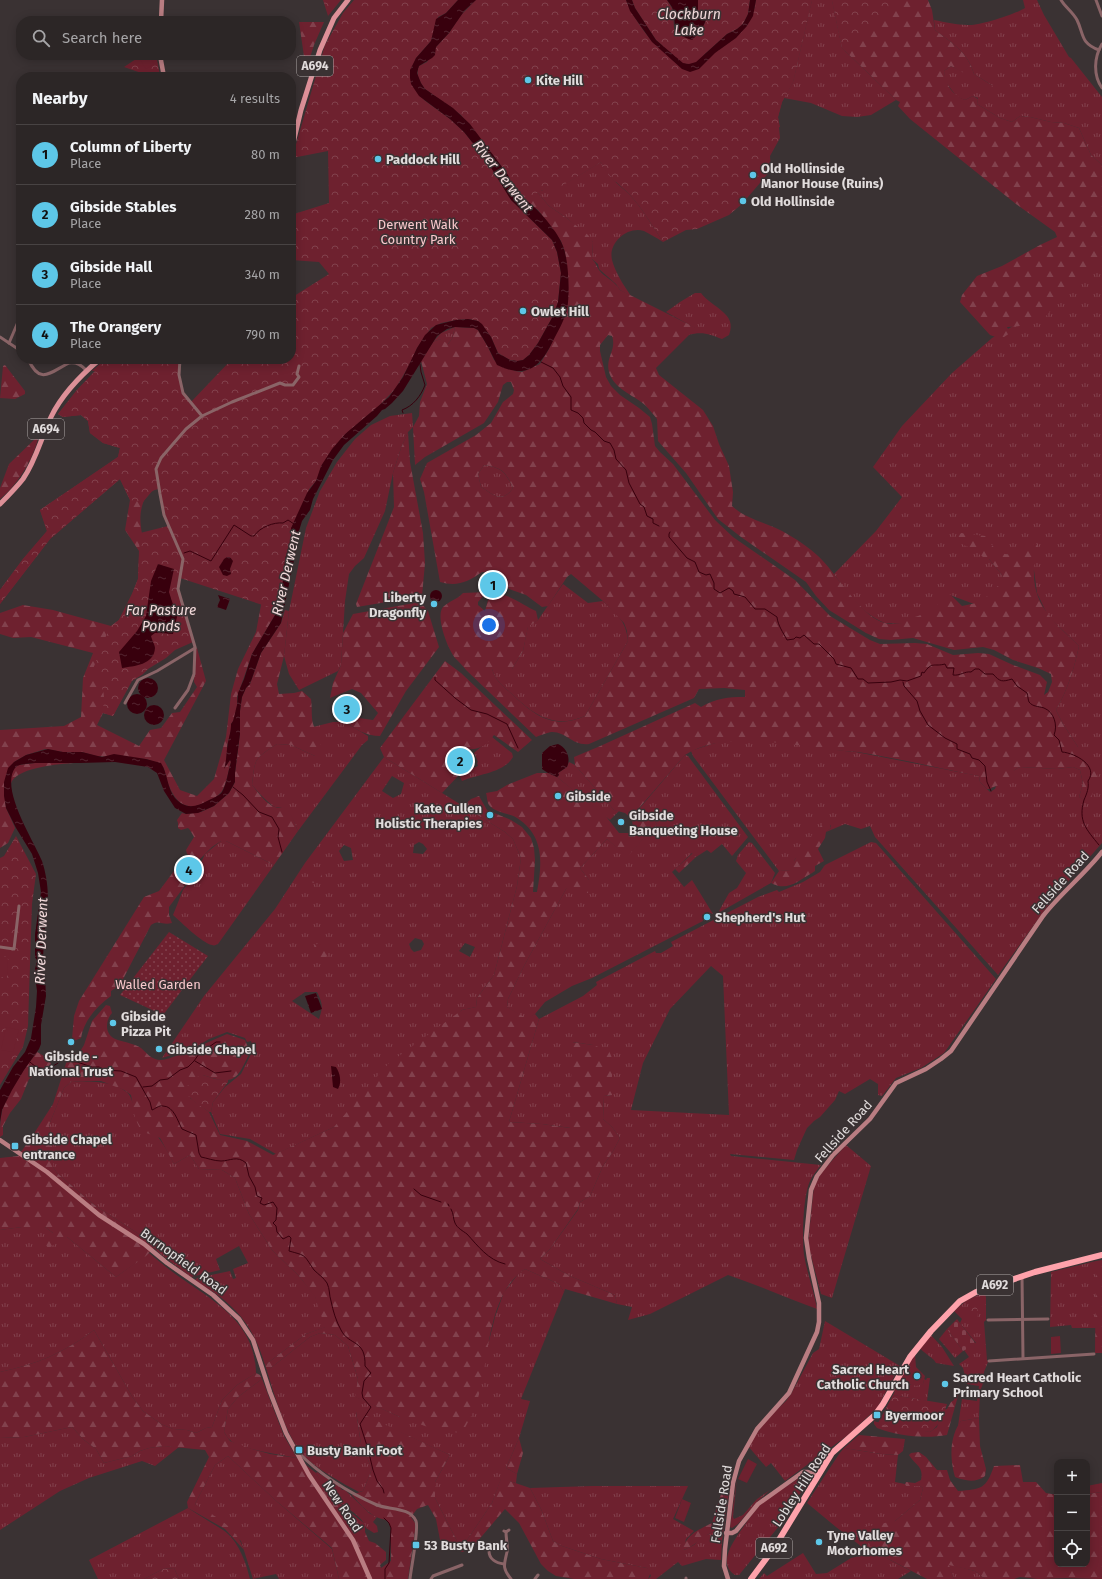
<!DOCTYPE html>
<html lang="en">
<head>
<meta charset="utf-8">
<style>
	body { margin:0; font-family:"Fira Sans",sans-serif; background:#342e2e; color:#f1f3f6 }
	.controls { position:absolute; right:12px; bottom:12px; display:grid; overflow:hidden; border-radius:8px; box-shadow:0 2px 10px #0003 }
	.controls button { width:36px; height:36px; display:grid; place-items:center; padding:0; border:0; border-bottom:1px solid #484343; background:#2c2626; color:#f1f3f6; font:20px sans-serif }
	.you { position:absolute; left:489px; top:625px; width:14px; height:14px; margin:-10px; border:3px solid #fff; border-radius:50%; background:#1a73e8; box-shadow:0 0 0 6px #1a73e833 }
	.badge { display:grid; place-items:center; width:26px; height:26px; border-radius:50%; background:#5dc7e8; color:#111; font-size:13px; font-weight:700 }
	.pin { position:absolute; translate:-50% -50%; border:2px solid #fff; box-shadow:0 1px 4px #0006 }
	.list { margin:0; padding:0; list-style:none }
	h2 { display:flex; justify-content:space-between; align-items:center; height:52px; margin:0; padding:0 16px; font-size:17px }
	h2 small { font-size:13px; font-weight:400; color:#a6a5a7 }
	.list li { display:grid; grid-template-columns:26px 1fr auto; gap:12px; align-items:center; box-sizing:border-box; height:60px; padding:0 16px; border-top:1px solid #484343 }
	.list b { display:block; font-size:15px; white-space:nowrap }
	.list p { margin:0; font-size:13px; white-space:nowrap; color:#a6a5a7 }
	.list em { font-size:13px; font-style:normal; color:#a6a5a7 }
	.icon { flex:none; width:22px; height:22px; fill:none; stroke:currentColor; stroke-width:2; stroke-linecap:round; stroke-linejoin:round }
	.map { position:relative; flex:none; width:1102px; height:1579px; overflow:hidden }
	.search { position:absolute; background:#2c2626; box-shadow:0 2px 10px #0003; left:16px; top:16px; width:280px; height:44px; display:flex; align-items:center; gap:10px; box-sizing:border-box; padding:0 14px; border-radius:16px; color:#a6a5a7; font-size:15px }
	.panel { position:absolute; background:#2c2626; box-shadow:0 2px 10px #0003; left:16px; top:72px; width:280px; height:292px; border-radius:16px }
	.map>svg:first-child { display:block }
	.grass { fill:url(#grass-tufts); fill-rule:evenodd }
	.forest { fill:url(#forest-firs); fill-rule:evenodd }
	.cemetery { fill:url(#cemetery-stones) }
	.park { fill:url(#park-crowns) }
	.garden { fill:url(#garden-dots) }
	.pitch { fill:#6e212f }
	.water { fill:url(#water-ripples) }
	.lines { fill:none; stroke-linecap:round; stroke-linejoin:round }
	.stream { stroke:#38000d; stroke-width:1 }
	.street { stroke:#8a6467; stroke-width:3 }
	.secondary { stroke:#b97d82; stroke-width:4.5 }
	.primary { stroke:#dd9098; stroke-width:5 }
	.highway { stroke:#fea2ab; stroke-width:6 }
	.poi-dot { fill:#5dc7e8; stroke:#3a3233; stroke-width:1.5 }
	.labels { text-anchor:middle; stroke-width:3; stroke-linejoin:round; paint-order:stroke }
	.shield { fill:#3a3233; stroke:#afa9a9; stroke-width:1 }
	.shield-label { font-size:12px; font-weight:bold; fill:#e1dcdc }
	.poi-label { font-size:13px; font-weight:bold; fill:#e1dcdc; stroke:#3a3233; text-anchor:start }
	.park-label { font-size:13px; fill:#fac8cc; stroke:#3a3233 }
	.street-label { font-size:13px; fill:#e1dcdc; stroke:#3a3233 }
	.water-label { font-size:14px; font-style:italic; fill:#f2d9da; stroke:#3a3233 }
</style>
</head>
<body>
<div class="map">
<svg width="1102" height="1579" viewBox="0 0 1102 1579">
	<defs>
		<pattern id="grass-tufts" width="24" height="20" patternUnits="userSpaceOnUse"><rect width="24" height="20" fill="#6e212f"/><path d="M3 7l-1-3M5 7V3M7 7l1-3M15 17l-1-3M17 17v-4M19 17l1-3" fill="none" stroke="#82414d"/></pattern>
		<pattern id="forest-firs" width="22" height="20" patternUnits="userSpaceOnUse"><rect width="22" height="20" fill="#6e212f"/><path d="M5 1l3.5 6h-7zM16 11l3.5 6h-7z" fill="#82414d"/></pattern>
		<pattern id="cemetery-stones" width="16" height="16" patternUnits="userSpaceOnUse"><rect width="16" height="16" fill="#6e212f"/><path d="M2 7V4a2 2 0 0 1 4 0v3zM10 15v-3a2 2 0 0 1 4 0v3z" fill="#82414d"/></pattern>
		<pattern id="park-crowns" width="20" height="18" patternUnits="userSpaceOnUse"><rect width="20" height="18" fill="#6e212f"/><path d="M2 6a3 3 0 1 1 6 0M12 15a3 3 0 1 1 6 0" fill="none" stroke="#82414d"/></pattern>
		<pattern id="garden-dots" width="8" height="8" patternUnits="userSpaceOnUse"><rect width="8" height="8" fill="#6e212f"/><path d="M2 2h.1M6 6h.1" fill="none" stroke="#82414d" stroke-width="1.8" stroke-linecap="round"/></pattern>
		<pattern id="water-ripples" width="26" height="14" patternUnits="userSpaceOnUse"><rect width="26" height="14" fill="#38000d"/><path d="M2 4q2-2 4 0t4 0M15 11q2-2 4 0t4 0" fill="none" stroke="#542530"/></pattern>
	</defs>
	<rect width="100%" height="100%" fill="#3a3233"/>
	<!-- grass -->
	<g class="grass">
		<path d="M812,0h20l10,48 54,52 -25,15 -14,2 -15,-1 -31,-13 -27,-5 9,-16z"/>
		<path d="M1023,0h14l7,15 25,42 2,1 31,39v68l-11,-10 -12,-27 -15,-5 -13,-1 -21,-5 -10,-1 -8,6 -12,-4 -23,-14 1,-6 -5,-2 -8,4 -8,-3 -12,-16 -1,-10 7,-5 42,20 -19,-12c-6,-22 -22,-31 -39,-44l-1,-10c11,2 23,5 34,5 11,1 48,-11 57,-17z"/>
		<path d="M601,162c8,16 15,20 28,32 12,12 24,33 34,48 -6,-4 -13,-8 -19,-11 -17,-5 -36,12 -32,29 3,12 12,26 19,36l-11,-6 -4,-6 -17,-15 -1,-5 -6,-5 1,-17 -25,-23 -19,-13 -12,-14 31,-10z"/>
		<path d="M1102,258v585l-50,57 -54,75 -123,-138 -5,-11 -9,3 -16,-5 -19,8 5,-4v-3l-36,34 -3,11 -13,1 -86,-115 -2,-5c9,-3 19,-7 29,-9 44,-7 92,7 136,10l123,24 1,6 10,10 5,-3 1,-3 11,-6c3,-7 6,-10 13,-13l37,2 16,-2 7,3 3,14 -4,13 6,3 1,-11 -8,-42 -15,-23 -7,-14c12,-21 18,-41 23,-64l-31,-30 -11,-23 -3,-23 -11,-17 -20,2 -14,4 13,16 2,6 -22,26 -32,-12 -22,30 -43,-2c-22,-8 -38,-31 -51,-49l42,-43 26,-34 -29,-30 29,-41 50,-53 40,-35 28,-16 32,-29z"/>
		<path d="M695,293h6c11,15 37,20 28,42l-7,4c-12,-5 -20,-8 -34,-4l7,-7 -29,-16 14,-10z"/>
		<path d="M455,327l-3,12 -5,6 -7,-6 -7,3 8,-9z"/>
		<path d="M412,413l1,14 -5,5 -7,16 -8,25 -8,38 -21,47 -9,8 -6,8 -4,27 -4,64 -3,6 -39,19 -10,-16 -5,-18 5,-45 17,-83 14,-37 17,-29 18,-23 16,-14 19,-9z"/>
		<path d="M484,465c18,3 21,6 29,23 -11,16 -19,7 -32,-1l-3,-13z"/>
		<path d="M563,584l25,19 15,-2c14,14 23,19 25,40l-43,75c-30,13 -50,0 -72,-21 -10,-9 -17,-13 -21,-26h20l11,-18 5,-25 10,-6z"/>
		<path d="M333,722h13l5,4 17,10v4l-6,5 -64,86c-4,-8 -6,-20 -16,-23 -3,-2 -6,0 -9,-2 -8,-6 -14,-13 -21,-21 3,-27 2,-26 25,-41l14,1 24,11 -2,-29z"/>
		<path d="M492,737l20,16 1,4c-9,16 -35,17 -51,24l-7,-15 -1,-7 2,-2 7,15 15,-6 -1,-3 1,-1 -4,-9z"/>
		<path d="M685,755l3,1 60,81 -16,19 -10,-12 -11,9 -4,-3 -11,7 -4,-4 -20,19 12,15 8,-7 21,34 -6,-2 -5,3 1,6 -111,57 -20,8 -27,16 -10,12 -9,5 -19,-12 1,-8 16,-33 42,-77 4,-3 4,1 15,-7 -9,-12 27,-29 20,17 30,-32 -18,-15z"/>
		<path d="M384,757l121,75 8,7 8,19 -4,28 -23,89 -17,23 -1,9 -14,3 -128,117 -58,27 -26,-15 -30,-5 -9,-22 2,-10 12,-15 16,-13 11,-22 2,-2 -3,-9 -4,1 -2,-4 -18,-6 -18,7 -15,9 -32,10 42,-62 71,-87 30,-46zM392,776l12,7 -3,11 -8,4 -11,-7zM419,842l4,2 4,5 -4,5 -10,-1 1,-8zM344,845l7,3 2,12 -9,1 -5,-10zM415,938l7,2 2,4 -3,6 -7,2 -3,-3 -2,-5zM465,943l10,4 -5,10 -11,-6zM305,992h12c6,12 6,15 2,27l-27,-18z"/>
		<path d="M569,762l6,3 39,45 5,1 -9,9 -53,-43 2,-2 -1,-2 9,-6z"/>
		<path d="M221,841h5l48,24 -56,79c-3,1 -3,2 -6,1 -10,-2 -31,-23 -39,-30l10,-25 13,-17 9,-19z"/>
		<path d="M749,842l3,1 23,30 -4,10 -51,29 -1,-1 10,-18 8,-5 9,-15 -10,-12 2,-6z"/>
		<path d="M871,842l5,1 120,136 -52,74 -23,15 -25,10 -14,18 -4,-1v-11l-8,-5 -25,15 -6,-3 -4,9 -15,17 -6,4 -7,7 -10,22 -3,10 -64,-6 1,2 90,9c-4,5 -8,10 -11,16 -7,15 -8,56 -6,74 3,18 10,36 13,54 -30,-11 -59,-24 -89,-34l-78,39 -22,6 4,-13 -15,-3 -2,-9 -45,-19 -30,-17 10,-10 28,-39 2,-8 10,-6 13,-30 9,-13 8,-15 -8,-11 -9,-8 1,-23 8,-1 -19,-50 -20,-3 -2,86 -29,-4 -33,-2 30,-103 44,-23 14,-11 -1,-3 59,-31 1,2h5l12,-7 -2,-4 87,-45 19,-7 2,2 24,-10 17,-10 5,-7zM711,966l12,10 6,139 -98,-5 12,-47 27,-54z"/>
		<path d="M72,1081c19,1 37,-1 53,10 7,4 5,9 10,15 14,19 29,36 39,58l16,-9 9,14 23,1 13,8 14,36 23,36 27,26 16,20 11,31 -20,7 -41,31c-9,-30 -21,-50 -46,-69 -8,-6 -17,-10 -24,-16l2,-2 33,-7 3,8 3,-1 -3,-9 15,-6 -9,-17 -23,13 4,11 -29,7 -32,-24 -17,-17 -49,-32 -36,-31 -4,-6v-26l-4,-16 15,-37z"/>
		<path d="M846,1145l25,21 -39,132 -11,-4 -13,-50 5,-49 1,-8 7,-14z"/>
		<path d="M22,1227h23l8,6 14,4 49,40 33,-24c10,8 19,16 29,23 37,26 77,46 78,97l-19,12 -15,15 -10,27 -6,1 -10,5 -9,-3 -14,-1 -12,-5 -18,-13 -10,-13 -39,-68c-28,22 -59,35 -94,42v-142z"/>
		<path d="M1096,1261v67h-24l-1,-3 -21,2 1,-55z"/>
		<path d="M525,1269l34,15 5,8 -43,107 9,2 -11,37 -13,30 11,6 -1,9 -15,-4 -9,24 -29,43 -5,-3 -23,-45v-16l15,-27 -94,-43 5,32 11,25 -9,22 -4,1c-17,-9 -37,-20 -52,-33 -20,-19 -32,-62 -40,-88l43,-34 10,-4 15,2 13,11 10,33 -2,18 44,20 89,-76 6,-24 9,-25 15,-19z"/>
		<path d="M985,1292l1,6v22l-2,2 3,38 1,2 -4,10v9l-4,10 -1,27 -18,3 -3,5 4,-27 15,2 2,-15 -12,-2 -4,-16 -4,-4 10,-7 -5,-7 12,-7 -16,-20 2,-4 -8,-8 13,-11z"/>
		<path d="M825,1321l75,45 -23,42 -29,27 -63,46 -14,-18 -5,4 -18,-21 18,-26 20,-19 5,-7 22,-41 6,-4z"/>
		<path d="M947,1329l16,22 -8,7 -16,-19z"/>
		<path d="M930,1334l12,13 12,19 -18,-3 -2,-3 -15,-12z"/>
		<path d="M927,1378h3l-3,23 -34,-6 7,-13 9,3 14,-1 1,-5 2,1z"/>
		<path d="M262,1379l22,57 13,22c-14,-3 -58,-9 -67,-18 -3,-2 -4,-6 -6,-8l4,-23 10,-12z"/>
		<path d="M72,1427l12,13 12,9 8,14 28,-7 8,-5 9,-3 14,-2 16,1 -24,19 -13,-5 -53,17 -29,13 -60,39v-92l24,-1z"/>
		<path d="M844,1448l37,6 17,1 -3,27 10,2 1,2h14l3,2 -3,12 -25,21 -20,31 36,19 -13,8h-139l5,-6 3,3 36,-23 13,21 11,-1 24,-15 13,-3 2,-5 -30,-23 -29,-24 32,-49z"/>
		<path d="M228,1456l46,43 58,50 7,30h-60l-3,-5 -23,5 -12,-38 -46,-37 20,-39z"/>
		<path d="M317,1472l22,14 3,4h3l24,23 8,4 -4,5 4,4 1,6 -4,1 -8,-5c-3,-13 -27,-24 -37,-33 -6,-6 -9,-15 -13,-22z"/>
		<path d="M805,1474h4l1,3 -26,43 -45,55h-4c-19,-12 0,-36 9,-49 5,-7 10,-15 17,-22 13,-11 30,-20 44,-30z"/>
		<path d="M737,1477l-4,40 1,2 9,-4 14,-16 13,-9 -13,12 -19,22 -6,4 -2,-1z"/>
		<path d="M1102,1483v9l-15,2v-8z"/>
		<path d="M592,1486h96l-15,33 21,12 -8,8 -2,11 10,-5 6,-6 14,-8 10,-34 -1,-3h-2v-2h6l2,1 -7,47 -1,20 -15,-1 -24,7 -4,-4 -22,17h-8l3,-3 -4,-8 -46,-9 -39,-13 -9,-5 -12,-32 -11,-21z"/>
		<path d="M188,1508c12,8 24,15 35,22 15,10 23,32 27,49h-71l-5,-11 -11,1 -19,10h-46l-9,-19z"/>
		<path d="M948,1564l27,7 10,8h-31z"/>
	</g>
	<!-- forest -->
	<g class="forest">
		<path d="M476,0l234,57 43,-41 3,-16h56l-19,82 -11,20 -4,15 2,10 -165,55 -9,-10 -5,-10 -49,30 -9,-3 -6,3 12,14 19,13 20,16 5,7 -1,17c4,4 4,6 7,11 5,7 15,10 21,20l76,38 -40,40 3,7 44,35 10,16 6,18 10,22 4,26 -1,14c16,15 39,17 57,29 12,7 25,16 34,26 15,16 41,58 62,62 6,2 13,0 18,0 4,-5 9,-5 15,-7 12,-4 22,-14 32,-22l12,12 19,-4 22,-21 -1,-6 -13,-16c-8,-1 -10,-7 -17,-10 -5,-3 -9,-4 -15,-8v-5l4,-3 24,3c18,26 24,20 49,8h4c0,10 -5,20 -4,30 0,34 24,51 45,72 -5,23 -11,43 -23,64l7,14 15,23 12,4 -1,7 9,15 -8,30 -11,-6 4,-13 -3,-14 -7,-3 -16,2 -37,-2c-8,3 -8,8 -13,14 -5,5 -12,4 -17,8h-3l-7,-7 -1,-6 -11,-2c-37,-8 -73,-16 -110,-22 -9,-1 -18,-1 -27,-2 -43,-6 -108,-20 -146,5l-46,53 18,16 -30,33 -20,-18 -27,29 9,12 -1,13h-4l-12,-6 -6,2 -42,77 -16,33 -1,8 19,11 9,-4 4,5 -30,103 33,2 28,4 2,-86 21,3 16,6 3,7v37l-8,1 -1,23 9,8 8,11 -8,15 -9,13 -13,30 -10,6 -2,7 -28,40 -10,10 30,17 45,19 2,9 -52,-15 -1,3 -5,-8 -34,-15c-40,27 -35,95 -49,136 -4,10 -9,19 -14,28l-26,-3 -36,-13 -45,-20 3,-18 -10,-33 -13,-11 -15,-2 -10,4 -43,34 -2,-6 41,-31 19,-7 -10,-30 -16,-21 -27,-26 -23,-36 -14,-36 -13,-8 -23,-1 -9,-14 -16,9 -14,-26 -19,-7 -6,-13 -4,-23 -7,-5 -23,-9h-29l-8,7 -15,37 4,16v26l4,6 36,31 49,32 12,12 -8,8 -30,21 -49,-40 -19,11 -5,-7 10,-8 -8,-6h-23l-22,3v-72l18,-2 15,-21 20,-31 16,-50 4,-1h6l5,-8 8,-24 14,-16 4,1 2,7c-7,8 -8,23 6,27 6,2 17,4 23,8 6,5 10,12 20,12 5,0 11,-3 15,-4 18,-7 34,-15 51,-22l18,6 5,12c-13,28 -15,34 -47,23l-13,23 19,14 11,23 27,6 26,14 61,-28 54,-63 74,-54 14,-3 1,-9 17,-23 23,-89 4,-28 -8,-19 -8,-7 -42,-26 8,-7 8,-3 8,14 24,10 11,7 9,11 3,10 1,12 -2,32h4c5,-28 8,-56 -20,-74 -8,-5 -22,-5 -28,-13 -2,-3 -2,-9 -3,-12l11,-2 10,-6 30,-12h11l9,4 48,38 14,18h11l3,-5 -1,-9 -7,-6 -11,-3 -39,-45 -1,-8 24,-10 97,-44 6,4c15,-9 27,-10 44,-10v-7l-21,-2 -25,1 -5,9 -105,46c-17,2 -23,-13 -38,-12 -5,1 -10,3 -15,5l-70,-67c-3,-4 -7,-8 -11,-12 -7,-9 -20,-41 -12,-51 6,-6 15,-8 20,-14l24,-1 -9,10v3l7,6 3,-11c3,-2 7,-6 11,-6 9,0 28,13 37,17l2,9 -10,7 -5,24 -11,18h-20c4,13 11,17 21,26 22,21 41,35 72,21l43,-75 -1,-10 -3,-8 -21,-22 -32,-27 -4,3 -19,29 -6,1 -16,-12 -17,-6 -10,-16 -17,-1c-14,10 -25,15 -42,10l-16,-90 -4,-13 7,-16 49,-28 15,-12 12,-21 10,-8 1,-4 -3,-8h-4l-4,3 -5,17 -14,21 -59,34 -10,8 -2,-38 6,-11 1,-14 7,-18 -6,-23 12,-19 7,-3 8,5 4,-5 3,-12 19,1 4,2 10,17 6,13 21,11 7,1 18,-8 9,-15 18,-41 1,-19 -3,-37 -4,-11 -23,-31 -20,-14 34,-14 -82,-176zM608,335l4,1c5,14 -7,21 -3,36 5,17 23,22 36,33 4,4 8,9 12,14l1,22 28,32 32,46 23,18 65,45 10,14 13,14 37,23 13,6 12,1 22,-2 41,12 29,-3 11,3 19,10 25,8 13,6 1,8 -4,10 -4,3 3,-13 -7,-7 -27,-10 -24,-11 -11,-1 -25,2 -26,-11 -12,-1 -35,1 -10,-4 -40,-24 -35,-36 -62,-43 -18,-17 -42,-56 -13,-12 -5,-6 -3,-22 -2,-7 -11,-9 -19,-13 -9,-9 -5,-9 -6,-26v-6zM484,465c19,3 21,6 29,23 -11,16 -19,7 -32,-1l-3,-13z"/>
		<path d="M832,0h96l4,10 3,20c17,13 33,22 39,44l19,12 -4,4 -25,-17 -13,-7 -7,5c2,14 8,24 21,29l8,-4 5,3 -1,5 23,14 12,4 8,-6 10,1 21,5 13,1 15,5 12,27 11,10v95c-4,3 -5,7 -9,10 -12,7 -23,14 -35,23 -4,27 -26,33 -51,34l3,6 -9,6 -11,-4 -30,-33 2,-7 15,-19 25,-10 38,-21 17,-8 -2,-5 -39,-28 -106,-85 -12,-13 2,-4 -4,-2 -54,-52z"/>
		<path d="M299,22h25l-10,23 -8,25z"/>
		<path d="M106,359l81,51 175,10 -53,69 -31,121 -26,44 -15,43c1,8 -1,22 -6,27 1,9 -3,15 -4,23 0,7 0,13 -2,20l5,-7 1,2c-3,9 -4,21 -9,29 -4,6 -12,9 -18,12 -26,13 -36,-15 -40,-35l-6,-5 -12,-4 -50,-3 -14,-4h-19l-18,-3 -19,6 -12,7 -10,27 2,19 9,20 -7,15 -8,5v-118l64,-4 17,-9 2,-39 10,-25 -62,-16 -18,1 -13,-4v-21l23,-8 30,5 58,16 8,-6 13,-26 6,-15 1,-28 -14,-21 5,-30 -10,-21 -70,60 -50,65v-14l23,-31 24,-28 -7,-21 78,-53 2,-9 -17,-5 -13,-10 -2,-12 -7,-6 -18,2 -5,-3 19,-24 18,-19h-3zM166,486l102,96 -7,23 -5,27 -18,37 -7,25 -5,43 -12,42 -17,17 -17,-6 -16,-30 42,-79 -9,-33h-2l-1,34 3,5 -17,25 -8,1 -11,15 -11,2 -11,16 -42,-21 6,-12 10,3 18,-35 12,-7c1,-42 3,-84 1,-125 -1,-17 -7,-28 -1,-46 3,-11 13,-14 23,-17z"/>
		<path d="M5,365l20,26v3l-10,5 -15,-1 3,-32z"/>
		<path d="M40,430c-4,24 -20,53 -40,69v-11l9,-24 27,-26z"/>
		<path d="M408,432l2,30 13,71 2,30 -3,33 -65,11 -1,-3 38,-97 -1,-34 8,-25z"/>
		<path d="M420,602l8,9 11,36 -33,44 -26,45c-14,0 -26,-7 -36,-16l8,-3 21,3 5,-7 -17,-20 -9,-4 -22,9 3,-15 8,-18 2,-32 10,-19z"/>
		<path d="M285,610l4,1 -5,45 -7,28 2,10 15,-1 8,-2 9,8c2,13 -2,26 9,36l1,17 -6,4 -24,-11 -14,-1c-23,15 -22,14 -25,41 6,7 13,18 23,22 2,1 6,0 9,1 9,4 10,15 14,23l-24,34 -48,-24h-5l-9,6 -13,13 -12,-6 -1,-4 8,-13 -4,-7 -2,-2 -7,2 -3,-2v-5l-1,-3 5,-7 4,1 15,-2 13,-6 15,-13 3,-5 3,-6v-9l5,-39v-23l2,-14 4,-9 4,-4 11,-31 20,-30z"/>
		<path d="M445,661l16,12 71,67 -14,12 -24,-17c-7,10 -14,15 -27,14l-12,10v7l4,9 -17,18 -58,-36 -4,-9z"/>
		<path d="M35,763h39c-15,1 -53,4 -62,18 -2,3 -1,8 -1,12 -4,-9 -3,-24 8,-28 5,-1 11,-1 16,-2z"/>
		<path d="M825,822h4l2,6 -5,4 -1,6 -7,11 6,12 -9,5v5l-3,2c-14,8 -25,19 -41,10l8,-12 12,-1c6,-20 19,-34 34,-48z"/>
		<path d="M693,853l3,4 -17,16 -4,-4z"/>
		<circle cx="315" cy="876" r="7"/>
		<path d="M174,871l10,8 3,4 -18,24v8l3,8c-10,3 -12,-4 -21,2l-31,60 -9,6v5c-14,10 -27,24 -30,42l-7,3 -2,-2 2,-23 5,-15 65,-104 15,-6z"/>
		<path d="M319,943l10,2 -3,12 -9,2 -3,-5 1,-9z"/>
		<path d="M37,1052c11,6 18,11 15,25l-18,-1 -5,3 -8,20 -11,14 -7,13v9l-3,2c0,-8 0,-16 2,-25 4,-19 23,-44 35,-60z"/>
		<path d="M1102,1260v93h-7l1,-92z"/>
		<path d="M94,1330l39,68 10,13 18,13 12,5 14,1 9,3 10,-5 6,-1 10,-27 15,-15 19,-12 4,2 2,4 -24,18 -10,12 -4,23 6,9 22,8 18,5 27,4 19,15 12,21 37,30v8l4,9 6,2 11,9v8l-6,5 1,3 10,-7v-33l-4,-8c-16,-2 -25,-14 -35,-25l11,-4 9,-22 -11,-25 -5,-33 94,44 -15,27v16l23,45 5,3 29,-43 9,-25 29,10 11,21 12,32 9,5 39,13 46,9 4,4 -3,7h-74l-18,-3 -8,-5 -7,-7 -22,-41 -14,-14 -34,40 -9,3 -22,-12 -4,-21 -8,-14 -11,4 -6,8 4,6v8l-7,48h-69l-7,-31 -58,-49 -46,-43 -13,9 -20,39c22,14 40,21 49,46l-19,-21 -37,-21 -1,-6 22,-45 -4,-7 -42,-4 -14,2 -9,3 -8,5 -28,7 -8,-14 -12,-9 -12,-13 -48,10 -24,1v-66c35,-7 66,-20 94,-42z"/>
		<path d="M915,1355l1,12 9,9 -2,8 -7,2 -16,-4 -5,10 -1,-1 14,-29z"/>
		<path d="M957,1389h3l-13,46c-22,4 -49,1 -70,-7l-3,-4v-3l3,1 53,10 7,-5 5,-17 5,-1 4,-7 3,-2z"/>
		<path d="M979,1418l1,28 6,23 -1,7c-9,7 -20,5 -30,1 -5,-18 -6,-40 6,-56z"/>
		<path d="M859,1435l46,4 -2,12 -5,4 -17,-1 -37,-6z"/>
		<path d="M519,1438l4,15 -6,21 -11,-6z"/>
		<path d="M919,1452l7,5 11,13h10l3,10 8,11c24,-2 28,-2 36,-25l26,-1 3,17h13l10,11 11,2v69h30v-70l15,-2v87l-36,-1 -28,1 -18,-2 -6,2h-29l-10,-8 -26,-6 5,14h-27l-52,-27 -16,-24 36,-7 25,-21 3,-12 -3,-2h-14l-1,-2 1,-2 9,1 6,-3c3,-14 -6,-15 -12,-25l2,-2z"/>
		<path d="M721,1494h2l1,3 -10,34 -7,4 -1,3c-9,2 -15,11 -24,12 5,-16 16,-20 30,-27z"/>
	</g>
	<!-- cemetery -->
	<path class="cemetery" d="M957,1319l19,25 -13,7 -16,-22z"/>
	<!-- park -->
	<g class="park">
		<path d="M323,0h18l-13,16z"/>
		<path d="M354,0h104l-12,13 -8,4 -7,24 -15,17 -6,16 14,26 26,19 14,13 23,29 24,39 41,40 5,12 4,21 -3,29 -5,14 -15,27 -9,12 -6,5 -5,1 -8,-1 -12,-7 -7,-16 -13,-16 -10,-2 -12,1 -15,3 -10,5 -14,20 -5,12 -16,28 -18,19 -33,27 -18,22 -6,10 -5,15 -7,8 -18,39c2,7 -1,14 -3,21 -7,20 -4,40 -10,61l-98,-32 -2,11 15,53 -18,8 -9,8 -18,11 -5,5 -11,7 -19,35 -10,-3c0,-6 1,-11 1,-16 0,-8 -7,-22 -11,-28l12,-31 6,-12 8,-6 13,-26 6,-15 2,-46 28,-7 -9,-37 -6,1 -10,12 -13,-2 -10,-21 -70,60 -50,65v-14l23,-31 24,-28 -7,-21 78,-53 2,-9 -17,-5 -13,-10 -2,-12 -7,-6 -18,2 -5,-3 19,-24 18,-19h-3l14,-12h74c-1,18 -1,29 10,44l42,-44h59v-61l38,-24 -10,-12 -28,-2v-42l3,-4 35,-11 -1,-52 -36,7 33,-113 18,-32z"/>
		<path d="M476,0h150c10,25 36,57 60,71l50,-33 8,-8 11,-22 1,-8h56l-19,82 -11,20 -4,15 2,21 -10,18 1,14 -29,34 -13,11 -32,14 -11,1 -23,12c-10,-15 -22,-36 -34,-48 -12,-12 -20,-16 -28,-32l-49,30 -9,-2 -15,7 -12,-5 -6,-9 -2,-8 -14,-19 -33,-41 -36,-26c-5,-7 -10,-14 -6,-23l8,-4 9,-15 13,-14 11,-17z"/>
		<path d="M632,0h35l6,10 1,19 28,-2c7,-6 2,-12 -4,-16v-11h52l-2,14 -5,10 -6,5 -10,5 -31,28 -7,2 -6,-1 -27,-23 -21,-32z"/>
		<path d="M832,0h63l-50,51 -3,-3z"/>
		<path d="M142,55h14l4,20 -7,2 -29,-10z"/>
		<path d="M16,836l20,38 -4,30 -4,122 -5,21 -23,38v-227l4,-2z"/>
		<path d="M203,1075l12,4 13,1v2l-15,20 -2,10h-2c-8,-6 -28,-16 -21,-27 4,-6 8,-8 15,-10z"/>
		<path d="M974,1303h1l3,8 -1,14 -5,-3 -5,-9 -2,1 -2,-3z"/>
		<path d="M893,1395l54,9 -2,6h-3c-1,10 -4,17 -12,22l-36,-3 -16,-6z"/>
		<path d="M174,1568l5,11h-35l19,-10z"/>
	</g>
	<!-- garden -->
	<path class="garden" d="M169,932l39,24 -45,59 -43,-20z"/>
	<!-- pitch -->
	<g class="pitch">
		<path d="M143,55h5l6,9 -8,5 -7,-11z"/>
		<path d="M0,957h8l-1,20h-7z"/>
		<path d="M6,1027l13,3 -6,22 -12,-2z"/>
		<path d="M1060,1336l1,17 -10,1v-17z"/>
		<path d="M748,1459l9,5 -10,19 -9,-4z"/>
		<path d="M682,1499l9,4 -7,19 -9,-4z"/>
	</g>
	<!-- water -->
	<g class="water">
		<path d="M458,0h18l-11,10 -16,23 -13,14 -1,8 -3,3 -13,8 -2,7 4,10 4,6 28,19 17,16 38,51c3,8 5,17 11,22 3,2 7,4 11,6 11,10 28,29 33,43 6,16 7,48 4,64 -3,11 -9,21 -14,31 -13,27 -27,38 -56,24l-9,-18 -10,-17 -4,-2 -19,-1 -8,2 -10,7 -34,55 -11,12 -7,6 -3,1 -5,6 -33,29 -11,15 -20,39 -3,11 -8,11 -3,10 -1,10 -17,82 -20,30 -11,31 -4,4 -4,9 -2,14v23l-5,39v9l-6,11 -15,13 -16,7 -12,1 -11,-6 -11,-17 -7,-18 -9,-6 -33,-5 -35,1h-45c-6,1 -16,0 -20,5 -15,21 18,71 27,93 5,15 8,36 4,51l-4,60 3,5 1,19 -5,29v19l-2,5 -15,21 -12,20 -10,20 -2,12v-32l13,-23 12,-15 6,-14 5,-31 1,-16 -2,-15 1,-3 -1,-4 2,-8 -2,-4v-23l6,-42 -3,-19 -6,-19 -16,-26 -10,-20 -2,-12v-14l4,-14 6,-6 12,-7 22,-6 15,3h19l20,5 12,-3 32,5 15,4c7,11 6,25 14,35 11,12 21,9 34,2 4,-2 10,-4 13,-8 5,-9 6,-21 9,-30l-1,-2 -6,9c3,-9 2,-17 4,-26 1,-7 3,-11 3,-19l2,-3 4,-16 1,-12 6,-14 8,-25 26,-44 4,-21 3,-30 7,-24 -1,-7 16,-35 9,-12 5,-15 11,-17 13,-15 44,-37 14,-20 14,-29 8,-13 11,-10 20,-5 12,-1 10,2 4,3 9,13 7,16 12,7 7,1 6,-1 6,-5 9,-12 15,-27 5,-14 3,-29 -4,-21 -5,-12 -41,-40 -24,-39 -23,-29 -14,-13 -31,-23 -8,-12 -1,-6v-8l6,-12 15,-17 5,-22 10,-6z"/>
		<path d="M626,0h6l3,8 21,32 27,23 6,1 7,-2 31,-28 10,-5 6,-5 5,-10 2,-14h6l-3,16 -6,10 -11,12 -21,15 -16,16 -9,3 -8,-3 -30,-27 -22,-31z"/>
		<path d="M667,0h31v11l5,3 3,6 -5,11 -9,9c-22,-7 -15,-12 -19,-29 0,-4 -4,-8 -6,-11z"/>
		<path d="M227,557h3l3,4 -3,8 1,5 -4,2 -4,-1 -4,-8 5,-8z"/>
		<path d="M158,564l16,5 -5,23 8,25 -4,17 -18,-1 -4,3c1,4 4,9 4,12 -1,17 -21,18 -33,20l-3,-16 18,-21 9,-15 5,-35z"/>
		<circle cx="436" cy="596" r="6"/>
		<path d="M218,595l12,4 -4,11 -9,-3 3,-7z"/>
		<circle cx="148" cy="688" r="10"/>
		<circle cx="137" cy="704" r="10"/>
		<circle cx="154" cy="715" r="10"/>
		<path d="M558,744c9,4 13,14 9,23l-9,6 1,2 -2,2 -9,-4 -6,-4v-16l8,-7z"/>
		<path d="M316,993l6,16 -11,4 -6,-17z"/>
		<path d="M331,1066l5,1c4,6 6,15 2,22l-5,-2z"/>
	</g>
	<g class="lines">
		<!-- stream -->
		<g class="stream">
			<path d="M541,362l12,6 7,9 3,9 8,11v13l7,3 5,5 1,5 7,7 4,2 9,9 6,2 4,7 2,9 10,11 3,13 11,21 4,3 3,9 6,3v4l6,3"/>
			<path d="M403,413l-1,-3c11,-4 19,-14 23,-25l-4,-13 -1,-8"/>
			<path d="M670,532l-1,2v3l18,21 8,4 4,10 7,3 4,-1 4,9v6l6,4 9,-5 4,3 1,3 11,3 10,12h10l12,8c1,9 6,15 10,23l7,-1 2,-2 4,1 4,-3 10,9h5l15,15 2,5 15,4 7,11h5l5,4 23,-1 9,-2 7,1 14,-5 1,-4 2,1c8,-12 10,-6 21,-9l2,4h7l-1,7c7,1 12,-4 18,-3l4,-3h4l6,5h8c7,8 9,8 19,5l5,7 10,7c1,3 1,7 2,9 4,5 9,4 15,6 10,4 14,17 10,27l5,5 3,12c13,1 37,14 26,29 1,7 -1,12 -4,19 -6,21 2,29 15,45"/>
			<path d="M184,553l6,-2 21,10 23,-36 17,11h3c6,-9 20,-14 29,-13l5,-3 6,4"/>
			<path d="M435,677v3l20,18 16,12 16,4 20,10 11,24"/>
			<path d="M903,682l1,4 13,15 3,10 8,14 17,13 12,6v5l13,5 2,4 7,2 6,6 2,16 4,9"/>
			<path d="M233,787l10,8 16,17 13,5 7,12 -1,8 4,15"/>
			<path d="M65,1061l12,1 15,5h7l6,3 16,1 15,6 14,25 2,8c3,-1 7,-5 11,-4 11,0 15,16 19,23l14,6 3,18 2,4c6,1 13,4 20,4 9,0 16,-6 25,2l3,13 6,11 2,9 5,2 -2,5 4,2 9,-3 4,6 -1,12 -3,3 3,3 1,6 6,7 6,-3 2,2 -2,13c18,5 14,3 25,19 4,4 10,8 13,13 3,6 2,12 4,18 2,10 5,20 10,29 8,16 25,9 24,36l6,7 -7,8 -2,12 1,5 8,9 -11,17 8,25 5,21 4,11 6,8 1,4"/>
			<path d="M195,1061l20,12 16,-2"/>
			<path d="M30,1062c9,9 18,8 28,1"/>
			<path d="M143,1087l9,-1 8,-6 8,-1 12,-9 8,-3 6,-6 5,-7 17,-12h4"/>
			<path d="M414,1189l7,6 20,7"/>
			<path d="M448,1204l1,2"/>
			<path d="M451,1209c3,5 2,10 4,14 2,5 8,8 12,11 11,12 21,26 38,30"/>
			<path d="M384,1518l5,5 2,5 -2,35 -4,6v10"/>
		</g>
		<!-- street -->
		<g class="street">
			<path d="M1061,0c4,7 12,12 16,20 7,14 3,23 22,30"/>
			<path d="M1096,0l6,16"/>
			<path d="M1102,44c-8,13 -9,31 0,44"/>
			<path d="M0,337l21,14"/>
			<path d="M9,343l12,-28"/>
			<path d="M28,359c12,26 21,14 41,4 8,-1 12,2 18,8"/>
			<path d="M202,416l30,-14 48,-19 5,2h8l6,-8 -2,-3 2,-8"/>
			<path d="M125,703l13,-23 19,-9 38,-23"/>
			<path d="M175,708l13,-18 6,-16 1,-27 -17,-58 5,-30 -19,-44 -4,-21 -4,-25 5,-11 12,-14 13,-15 16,-13 -19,-23 -4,-18 1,-16"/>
			<path d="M0,947l14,2 5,-43"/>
			<path d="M1022,1276l1,82"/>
			<path d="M988,1320l60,-1"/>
			<path d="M989,1361l105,-7"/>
			<path d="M298,1452c21,22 51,41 79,53 12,5 33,2 39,16 3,9 -5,47 -6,58"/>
			<path d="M504,1531l2,1 3,-2"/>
			<path d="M506,1532c0,7 2,14 1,20 -3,13 -5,16 4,27"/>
			<path d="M489,1551c0,8 7,12 15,13"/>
			<path d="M686,1578v1"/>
			<path d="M431,1579l2,-3 29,-11"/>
			<path d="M535,1579l3,-4"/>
		</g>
		<!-- secondary -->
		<g class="secondary">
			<path d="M161,21l1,-21"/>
			<path d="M160,55l4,22"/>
			<path d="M0,1140l47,32 52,43 45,29 23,19 46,32 26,24 14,21 17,52 16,41 23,42 44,65 17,39"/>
			<path d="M726,1533h6l4,-2 22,-27 45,-32h5l10,4"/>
			<path d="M728,1579l-4,-13 1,-17 8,-66 6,-22 18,-32 32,-36 28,-61 2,-10v-19l-10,-45 -3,-20 5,-48 6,-14 16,-21 37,-36 26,-36 30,-14 15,-10 10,-8 92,-135c18,-23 41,-41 59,-64"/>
		</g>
		<!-- primary -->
		<g class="primary">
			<path d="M291,152l10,-42 19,-60 14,-32 14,-18"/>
			<path d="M0,504c8,-8 16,-16 23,-25 13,-19 18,-41 28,-62 11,-23 30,-42 49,-58"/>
		</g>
		<!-- highway -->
		<path class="highway" d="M751,1579l23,-31 58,-95 43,-38 8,-11 27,-47 21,-26 29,-30 16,-9 59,-20 67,-17"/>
	</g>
	<!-- markers -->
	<g class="poi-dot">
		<circle cx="528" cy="80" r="4"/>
		<circle cx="378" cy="159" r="4"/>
		<circle cx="753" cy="175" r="4"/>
		<circle cx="743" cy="201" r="4"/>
		<circle cx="523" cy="311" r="4"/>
		<circle cx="434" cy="604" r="4"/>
		<circle cx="558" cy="796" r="4"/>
		<circle cx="490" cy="815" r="4"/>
		<circle cx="621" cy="822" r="4"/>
		<circle cx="707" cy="917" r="4"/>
		<circle cx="113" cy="1023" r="4"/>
		<circle cx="71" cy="1042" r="4"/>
		<circle cx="159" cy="1049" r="4"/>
		<rect x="11" y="1142" width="8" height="8" rx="2"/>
		<circle cx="917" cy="1376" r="4"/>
		<circle cx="945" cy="1384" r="4"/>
		<rect x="873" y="1411" width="8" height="8" rx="2"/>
		<rect x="295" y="1446" width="8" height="8" rx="2"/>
		<circle cx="819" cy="1542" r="4"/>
		<rect x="412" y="1541" width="8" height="8" rx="2"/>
	</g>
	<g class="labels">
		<!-- shield labels -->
		<g class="shield">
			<rect x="297" y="56" width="36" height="20" rx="3"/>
			<rect x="28" y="419" width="36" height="20" rx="3"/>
			<rect x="977" y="1275" width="36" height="20" rx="3"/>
			<rect x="756" y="1538" width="36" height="20" rx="3"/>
		</g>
		<g class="shield-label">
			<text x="315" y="70">A694</text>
			<text x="46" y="433">A694</text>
			<text x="995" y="1289">A692</text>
			<text x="774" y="1552">A692</text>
		</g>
		<!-- poi labels -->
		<g class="poi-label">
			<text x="536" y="85">Kite Hill</text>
			<text x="386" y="164">Paddock Hill</text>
			<text x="761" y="173">Old Hollinside<tspan x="761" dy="15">Manor House (Ruins)</tspan></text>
			<text x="751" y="206">Old Hollinside</text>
			<text x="531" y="316">Owlet Hill</text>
			<text x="426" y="602" text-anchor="end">Liberty<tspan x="426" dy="15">Dragonfly</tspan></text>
			<text x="566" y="801">Gibside</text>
			<text x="482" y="813" text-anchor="end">Kate Cullen<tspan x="482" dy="15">Holistic Therapies</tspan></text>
			<text x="629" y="820">Gibside<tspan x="629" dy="15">Banqueting House</tspan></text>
			<text x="715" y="922">Shepherd's Hut</text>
			<text x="121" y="1021">Gibside<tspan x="121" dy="15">Pizza Pit</tspan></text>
			<text x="167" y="1054">Gibside Chapel</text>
			<text x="71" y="1061" text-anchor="middle">Gibside -<tspan x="71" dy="15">National Trust</tspan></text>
			<text x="23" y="1144">Gibside Chapel<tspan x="23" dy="15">entrance</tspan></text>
			<text x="909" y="1374" text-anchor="end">Sacred Heart<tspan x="909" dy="15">Catholic Church</tspan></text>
			<text x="953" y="1382">Sacred Heart Catholic<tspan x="953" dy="15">Primary School</tspan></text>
			<text x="885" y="1420">Byermoor</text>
			<text x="307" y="1455">Busty Bank Foot</text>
			<text x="827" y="1540">Tyne Valley<tspan x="827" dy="15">Motorhomes</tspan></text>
			<text x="424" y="1550">53 Busty Bank</text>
		</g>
		<!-- park labels -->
		<g class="park-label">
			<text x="418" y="229">Derwent Walk<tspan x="418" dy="15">Country Park</tspan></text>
			<text x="158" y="989">Walled Garden</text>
		</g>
		<!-- street labels -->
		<g class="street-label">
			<text transform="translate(1060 882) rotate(-48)" y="5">Fellside Road</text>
			<text transform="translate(843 1131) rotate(-48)" y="5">Fellside Road</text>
			<text transform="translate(184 1261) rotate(36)" y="5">Burnopfield Road</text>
			<text transform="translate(801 1485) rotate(-57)" y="5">Lobley Hill Road</text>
			<text transform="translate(721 1504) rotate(-81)" y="5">Fellside Road</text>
			<text transform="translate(343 1506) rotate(56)" y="5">New Road</text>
		</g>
		<!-- water labels -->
		<g class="water-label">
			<text x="689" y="19">Clockburn<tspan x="689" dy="16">Lake</tspan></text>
			<text transform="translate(503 176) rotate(52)" y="5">River Derwent</text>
			<text transform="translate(286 573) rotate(-77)" y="5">River Derwent</text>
			<text x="161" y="615">Far Pasture<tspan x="161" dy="16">Ponds</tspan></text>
			<text transform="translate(41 941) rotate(-88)" y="5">River Derwent</text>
		</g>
	</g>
</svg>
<div class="controls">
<button>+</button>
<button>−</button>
<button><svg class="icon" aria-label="locate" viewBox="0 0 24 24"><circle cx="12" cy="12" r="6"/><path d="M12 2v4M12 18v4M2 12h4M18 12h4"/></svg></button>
</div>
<div class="you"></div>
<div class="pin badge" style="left:493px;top:585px">1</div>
<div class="pin badge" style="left:460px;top:761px">2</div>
<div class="pin badge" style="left:347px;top:709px">3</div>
<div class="pin badge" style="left:189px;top:870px">4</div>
<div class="search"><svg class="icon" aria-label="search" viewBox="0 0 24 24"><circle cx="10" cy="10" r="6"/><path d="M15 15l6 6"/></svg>Search here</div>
<section class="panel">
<h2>Nearby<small>4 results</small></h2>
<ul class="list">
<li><span class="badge">1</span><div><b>Column of Liberty</b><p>Place</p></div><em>80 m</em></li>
<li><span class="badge">2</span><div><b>Gibside Stables</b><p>Place</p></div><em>280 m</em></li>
<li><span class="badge">3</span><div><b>Gibside Hall</b><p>Place</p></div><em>340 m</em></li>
<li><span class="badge">4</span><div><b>The Orangery</b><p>Place</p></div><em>790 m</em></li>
</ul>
</section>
</div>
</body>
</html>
